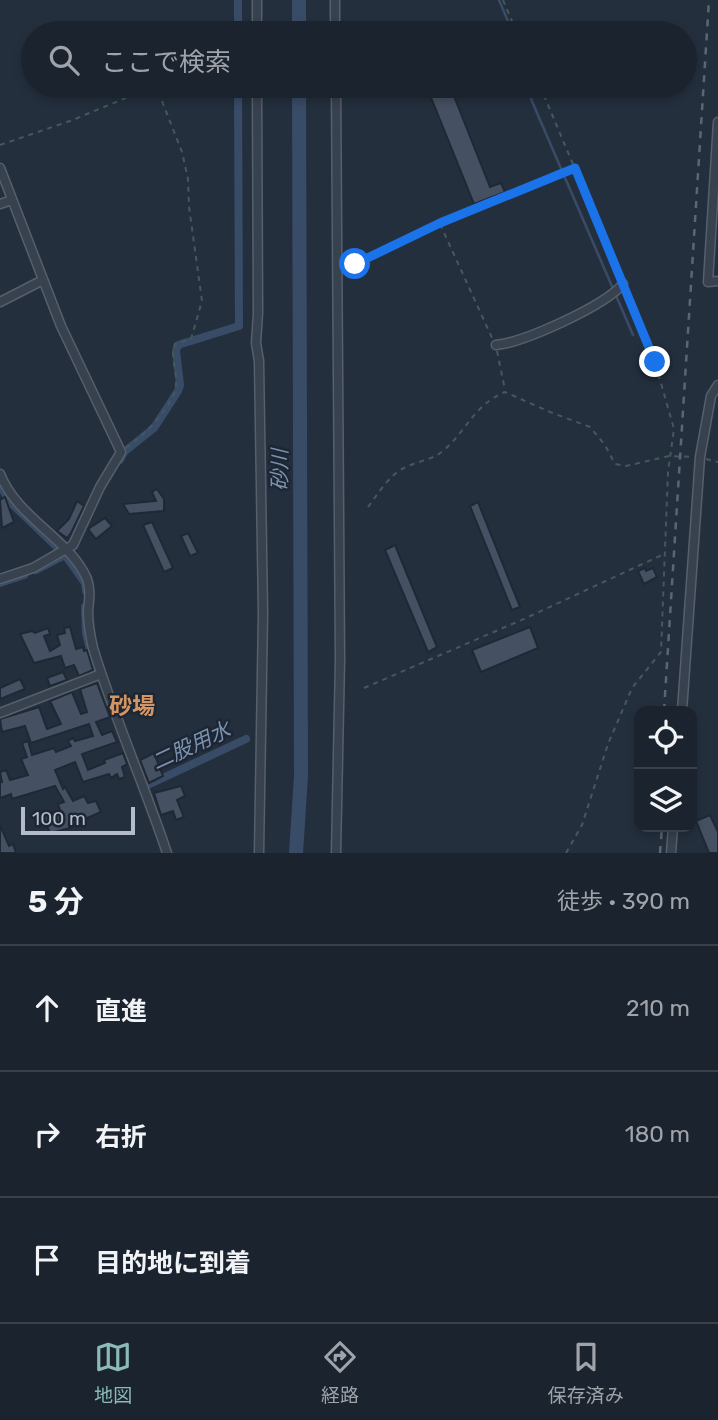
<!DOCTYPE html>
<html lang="ja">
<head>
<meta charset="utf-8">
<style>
	body { margin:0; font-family:Rubik,"Noto Sans JP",sans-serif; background:#282f3a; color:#f1f3f6 }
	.controls { position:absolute; right:21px; bottom:21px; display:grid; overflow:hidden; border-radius:14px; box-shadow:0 4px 10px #0003 }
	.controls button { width:63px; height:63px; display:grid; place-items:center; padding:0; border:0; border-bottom:2px solid #39404a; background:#1b232e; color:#f1f3f6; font:35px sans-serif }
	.scale { position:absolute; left:21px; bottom:18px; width:114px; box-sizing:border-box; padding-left:7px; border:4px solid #b4bcc9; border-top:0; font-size:19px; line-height:24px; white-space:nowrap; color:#b4bcc9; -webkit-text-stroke:5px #1d2633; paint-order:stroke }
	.stop { position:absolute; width:21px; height:21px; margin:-16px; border:5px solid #1a73e8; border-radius:50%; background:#fff }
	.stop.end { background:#1a73e8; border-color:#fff; box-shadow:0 2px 7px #0008 }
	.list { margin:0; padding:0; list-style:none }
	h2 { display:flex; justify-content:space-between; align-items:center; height:91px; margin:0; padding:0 28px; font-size:30px }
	h2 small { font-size:23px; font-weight:400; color:#a0a4aa }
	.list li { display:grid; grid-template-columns:46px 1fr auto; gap:21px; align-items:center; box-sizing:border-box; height:126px; padding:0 28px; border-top:2px solid #39404a }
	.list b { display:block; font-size:26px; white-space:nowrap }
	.list em { font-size:23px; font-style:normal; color:#a0a4aa }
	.icon { flex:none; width:38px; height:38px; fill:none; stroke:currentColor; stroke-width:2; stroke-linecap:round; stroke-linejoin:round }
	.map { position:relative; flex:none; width:718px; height:853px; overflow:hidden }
	.search { position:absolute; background:#1b232e; box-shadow:0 4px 10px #0003; left:21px; right:21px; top:21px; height:77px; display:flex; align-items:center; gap:18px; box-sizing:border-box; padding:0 24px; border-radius:38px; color:#a0a4aa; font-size:26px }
	.sheet { height:469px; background:#1b232e }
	nav { display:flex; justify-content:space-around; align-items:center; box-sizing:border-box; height:98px; border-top:2px solid #39404a; background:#1b232e; font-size:19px; color:#a0a4aa }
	nav a { display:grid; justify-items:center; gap:4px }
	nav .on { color:#8bbbb9 }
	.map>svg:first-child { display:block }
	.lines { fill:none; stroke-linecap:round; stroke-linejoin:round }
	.stream { stroke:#394c67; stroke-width:2.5 }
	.canal { stroke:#394c67; stroke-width:8 }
	.river { stroke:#394c67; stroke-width:14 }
	.building { fill:#455162; stroke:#1f2835; stroke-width:2 }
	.minor-casing { stroke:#565f6c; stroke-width:11 }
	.path { stroke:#44595c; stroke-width:2; stroke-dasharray:5 5; stroke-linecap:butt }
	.minor { stroke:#38414e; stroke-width:8 }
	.rail { stroke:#5a6575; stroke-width:2.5; stroke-dasharray:7 7; stroke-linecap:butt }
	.route { stroke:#1a73e8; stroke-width:9 }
	.labels { text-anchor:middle; stroke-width:5; stroke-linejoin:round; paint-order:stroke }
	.water-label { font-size:21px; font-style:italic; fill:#7c92b1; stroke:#1d2633 }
	.quarter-label { font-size:23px; font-weight:bold; fill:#d59563; stroke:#1d2633 }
</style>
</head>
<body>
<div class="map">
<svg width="718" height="853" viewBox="0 0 718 853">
	<rect width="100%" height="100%" fill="#242f3e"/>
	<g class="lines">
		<!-- stream -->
		<g class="stream">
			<path d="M499,0l14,33"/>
			<path d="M533,86l-2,13 102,236"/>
		</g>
		<!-- canal -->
		<g class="canal">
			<path d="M238,33v-33"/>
			<path d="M120,460l4,-8 30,-24 24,-37 2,-6 -4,-34 2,-6 61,-19 -1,-240"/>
			<path d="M0,485l10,17 47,45"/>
			<path d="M36,570l29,-15 20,28 1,8"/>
			<path d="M0,583l24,-8"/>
			<path d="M85,607l1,26 9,36"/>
			<path d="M150,784l96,-45"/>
		</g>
		<!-- river -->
		<g class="river">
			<path d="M299,0v33"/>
			<path d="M296,853l5,-77 -2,-690"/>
		</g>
	</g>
	<!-- building -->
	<g class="building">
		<path d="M438,86l2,3 10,-3 40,101 11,-4 4,9 -31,12 -46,-114z"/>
		<path d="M157,489l7,10v12l-35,3 -6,-10 33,-3 -4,-9z"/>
		<path d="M5,497l9,25 -12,6 -2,-28z"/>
		<path d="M77,501l7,5 -13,27 -4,5 -10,-7 12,-12z"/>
		<path d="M478,502l42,105 -8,3 -42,-104z"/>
		<path d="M105,518l7,8 -16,13 -8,-10z"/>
		<path d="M152,522l21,46 -9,4 -21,-47z"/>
		<path d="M188,533l10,20 -8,3 -9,-20z"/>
		<path d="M395,545l42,102 -9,5 -43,-102z"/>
		<path d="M645,568l1,3 7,-3 4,9 -13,7 -6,-13z"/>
		<path d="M70,627l6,22 7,-2 1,4 3,-1 6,20 -14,6 -5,-11 -9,3 -4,-12 -27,7 -14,-29 12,-3 3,2 13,-5 2,6 -6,2 6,15 10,-6 -3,-10 8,-2 -1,-5z"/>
		<path d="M530,627l8,21 -57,24 -9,-22z"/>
		<path d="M63,672l4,8 -17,6 -3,-8z"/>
		<path d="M20,679l5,10 -25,10v-11z"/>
		<path d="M97,683l13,34 -14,5 6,13 10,-4 5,11 -35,12 6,16 17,-7 -1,-3 19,-7 4,11 -5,3 3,10 -6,2 -2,-5 -6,4 -2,-4 -26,8 -8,-20 -20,8 8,19 2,-2 8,14 11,-5 4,7 8,-2 5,11 -32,14 1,2 -20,5 -7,-16 17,-7 -2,-6 6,-2 -9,-16 -43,13 -1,-5 -11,4v-16h2l-2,-10 6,-2 4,10 18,-5 -7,-16 6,-2 -5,-14 6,-2 4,14 22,-7 2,4 15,-6 -3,-5 5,-3 2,3 18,-5 -4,-12 -58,19 -6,-17 -23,6 -2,-13 39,-12 8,22 14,-5 -11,-23 22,-9 9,22 6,-2 -7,-23z"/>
		<path d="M154,753l9,23 -14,7 -9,-23z"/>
		<path d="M181,786l4,10 -8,4 7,17 -8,3 -3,-9 -12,4 -7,-22z"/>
		<path d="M710,815l8,17v21h-9l-13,-32z"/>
		<path d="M0,825l9,21 4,-2 3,9h-16z"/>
	</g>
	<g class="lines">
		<!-- minor casing -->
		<g class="minor-casing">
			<g id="minor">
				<path d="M257,0v33"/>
				<path d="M335,0v33"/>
				<path d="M257,86l1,227 -2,30 3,18 4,252 -4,240"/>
				<path d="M336,86l4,574 -4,193"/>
				<path d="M718,122l-10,160 10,-1"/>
				<path d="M0,168l61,158 60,126 -21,35 -27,58 -40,23 -33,11"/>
				<path d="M0,204l12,-4"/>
				<path d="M0,302l43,-22"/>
				<path d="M496,345c29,-3 108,-39 127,-61"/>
				<path d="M0,474c18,45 70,65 87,105 4,11 2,21 1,32 0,13 2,24 5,37 21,69 51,136 74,205"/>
				<path d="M682,711l18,-254 11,-61 7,-11"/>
				<path d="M0,713l101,-39"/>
				<path d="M671,853l2,-26"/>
			</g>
		</g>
		<!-- path -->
		<g class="path">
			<path d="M503,0l14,33"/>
			<path d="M540,86l81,192"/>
			<path d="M0,145l70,-24 85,-35"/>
			<path d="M440,224l53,116"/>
			<path d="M355,264l85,-41 134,-54"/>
			<path d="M497,351l8,39"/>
			<path d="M126,448c17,-12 50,-43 50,-65 1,-13 -6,-26 -1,-39l16,-5 11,-38 -13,-94 -1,-28 -6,-27 -26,-66"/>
			<path d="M706,459l12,3"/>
			<path d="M368,507c10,-13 21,-32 36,-39 13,-7 29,-8 40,-18 23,-20 30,-45 61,-58l45,20 40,15 15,18 10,19 11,2 43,-10 25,1"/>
			<path d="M364,688l162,-70 138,-64"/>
			<path d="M566,853l16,-28 26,-81 24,-56 29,-36 7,-180 6,-43 -19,-67 -28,-69"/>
		</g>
		<!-- minor -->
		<use href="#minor" class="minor"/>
		<!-- rail -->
		<g class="rail">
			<path d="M664,711l45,-711"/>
			<path d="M660,853l2,-26"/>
		</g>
	</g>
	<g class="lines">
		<!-- route -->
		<path class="route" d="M355,264l85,-41 135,-55 80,194"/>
	</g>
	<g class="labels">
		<!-- water labels -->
		<g class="water-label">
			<text transform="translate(280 470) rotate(-90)" y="7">砂川</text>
			<text transform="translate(191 746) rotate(-25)" y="7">二股用水</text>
		</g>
		<!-- quarter labels -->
		<g class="quarter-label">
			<text x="132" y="714">砂場</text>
		</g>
	</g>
</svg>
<div class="controls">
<button><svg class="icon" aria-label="locate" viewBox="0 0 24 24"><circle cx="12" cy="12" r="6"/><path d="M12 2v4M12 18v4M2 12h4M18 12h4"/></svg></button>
<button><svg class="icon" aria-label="layers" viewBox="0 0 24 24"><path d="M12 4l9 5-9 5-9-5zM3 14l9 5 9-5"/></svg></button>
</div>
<div class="scale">100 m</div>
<div class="stop" style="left:355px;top:264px"></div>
<div class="stop end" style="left:655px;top:362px"></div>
<div class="search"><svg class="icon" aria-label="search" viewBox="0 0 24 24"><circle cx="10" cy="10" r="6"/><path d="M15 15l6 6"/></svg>ここで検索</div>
</div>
<section class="sheet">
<h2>5 分<small>徒歩 · 390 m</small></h2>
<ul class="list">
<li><svg class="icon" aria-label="ahead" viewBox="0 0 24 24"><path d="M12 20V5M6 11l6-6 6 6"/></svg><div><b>直進</b></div><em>210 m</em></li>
<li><svg class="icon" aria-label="right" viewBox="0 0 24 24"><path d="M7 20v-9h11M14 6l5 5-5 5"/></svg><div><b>右折</b></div><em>180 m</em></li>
<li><svg class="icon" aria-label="arrive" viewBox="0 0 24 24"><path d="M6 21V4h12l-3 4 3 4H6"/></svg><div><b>目的地に到着</b></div></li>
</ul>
</section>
<nav>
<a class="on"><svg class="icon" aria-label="map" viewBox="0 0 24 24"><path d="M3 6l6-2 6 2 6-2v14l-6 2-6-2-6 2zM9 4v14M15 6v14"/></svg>地図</a>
<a><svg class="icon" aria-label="directions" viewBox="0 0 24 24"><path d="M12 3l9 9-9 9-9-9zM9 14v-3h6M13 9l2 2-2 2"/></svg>経路</a>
<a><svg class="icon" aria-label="saved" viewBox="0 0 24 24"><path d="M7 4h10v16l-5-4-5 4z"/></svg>保存済み</a>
</nav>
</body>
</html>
